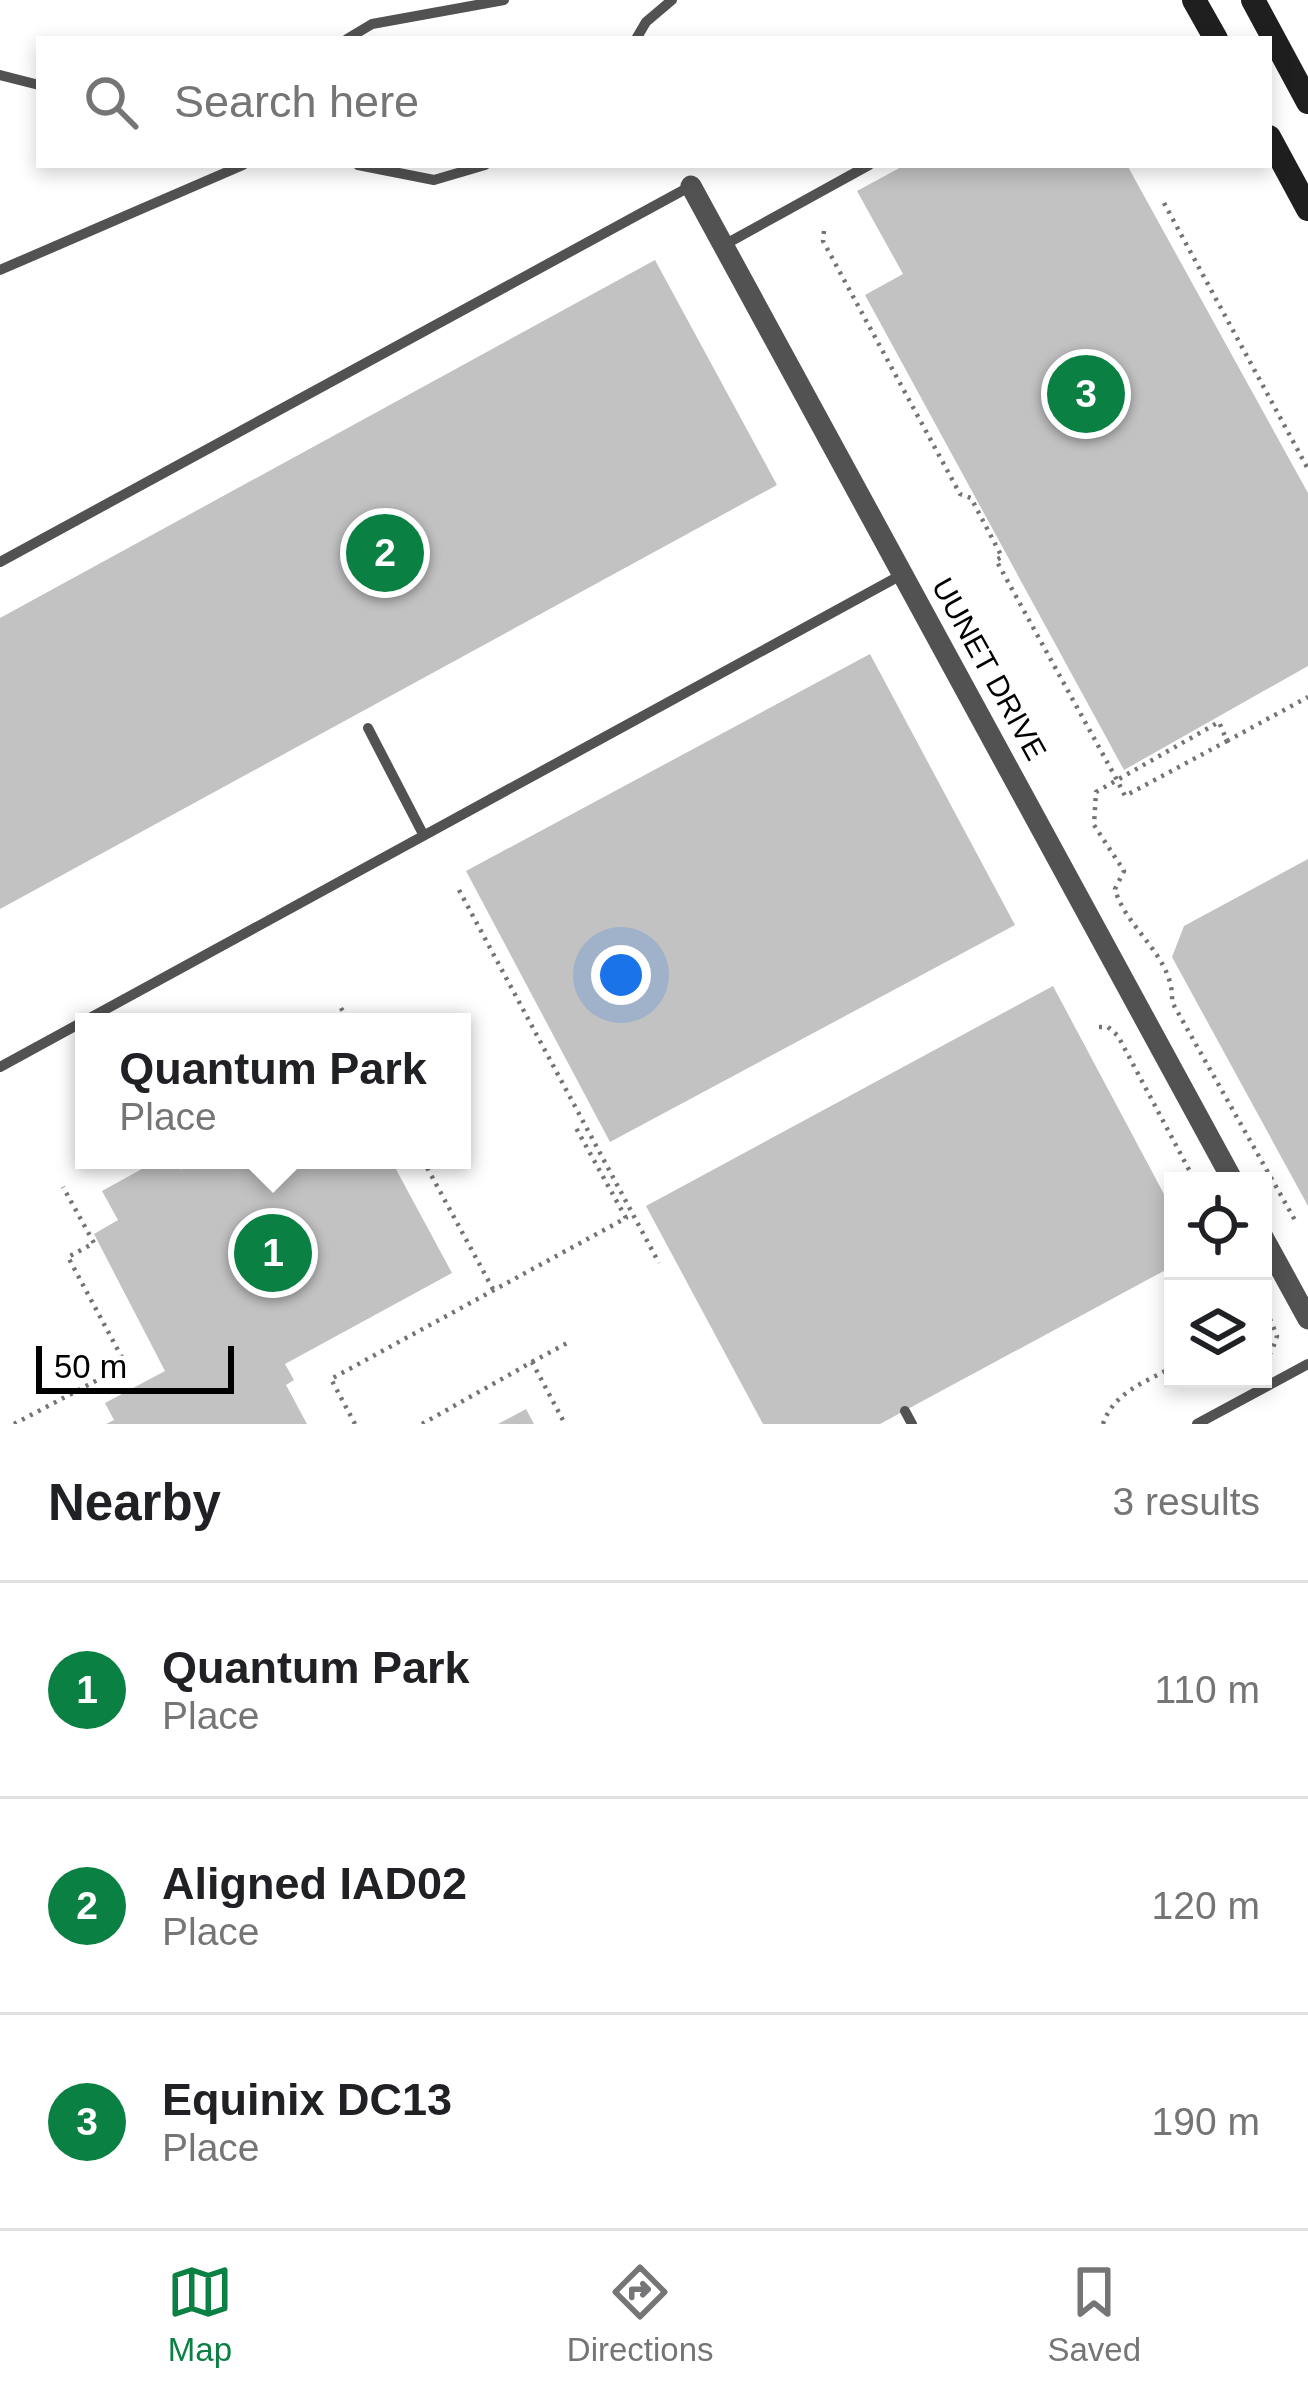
<!DOCTYPE html>
<html lang="en">
<head>
<meta charset="utf-8">
<style>
	body { margin:0; font-family:Arial,sans-serif; background:#f6f6f6; color:#202124 }
	.controls { position:absolute; right:36px; bottom:36px; display:grid; overflow:hidden; border-radius:0px; box-shadow:0 6px 18px #0003 }
	.controls button { width:108px; height:108px; display:grid; place-items:center; padding:0; border:0; border-bottom:3px solid #e0e0e0; background:#fff; color:#202124; font:60px sans-serif }
	.scale { position:absolute; left:36px; bottom:30px; width:198px; box-sizing:border-box; padding-left:12px; border:6px solid #000; border-top:0; font-size:33px; line-height:42px; white-space:nowrap; color:#000; -webkit-text-stroke:9px #fff; paint-order:stroke }
	.you { position:absolute; left:621px; top:975px; width:42px; height:42px; margin:-30px; border:9px solid #fff; border-radius:50%; background:#1a73e8; box-shadow:0 0 0 18px #1a73e833 }
	.badge { display:grid; place-items:center; width:78px; height:78px; border-radius:50%; background:#0b8043; color:#fff; font-size:39px; font-weight:700 }
	.pin { position:absolute; translate:-50% -50%; border:6px solid #fff; box-shadow:0 3px 12px #0006 }
	.popup { position:absolute; left:75px; top:1013px; width:396px; height:156px; box-sizing:border-box; display:grid; place-content:center; border-radius:0px; background:#fff; filter:drop-shadow(0 3px 9px #0005); font-size:39px; white-space:nowrap; color:#757577 }
	.popup b { font-size:45px; color:#202124 }
	.popup::after { content:''; position:absolute; left:50%; top:100%; margin-left:-24px; border:24px solid transparent; border-top-color:#fff }
	.list { margin:0; padding:0; list-style:none }
	h2 { display:flex; justify-content:space-between; align-items:center; height:156px; margin:0; padding:0 48px; font-size:51px }
	h2 small { font-size:39px; font-weight:400; color:#757577 }
	.list li { display:grid; grid-template-columns:78px 1fr auto; gap:36px; align-items:center; box-sizing:border-box; height:216px; padding:0 48px; border-top:3px solid #e0e0e0 }
	.list b { display:block; font-size:45px; white-space:nowrap }
	.list p { margin:0; font-size:39px; white-space:nowrap; color:#757577 }
	.list em { font-size:39px; font-style:normal; color:#757577 }
	.icon { flex:none; width:66px; height:66px; fill:none; stroke:currentColor; stroke-width:2; stroke-linecap:round; stroke-linejoin:round }
	.map { position:relative; flex:none; width:1308px; height:1424px; overflow:hidden }
	.search { position:absolute; background:#fff; box-shadow:0 6px 18px #0003; left:36px; right:36px; top:36px; height:132px; display:flex; align-items:center; gap:30px; box-sizing:border-box; padding:0 42px; border-radius:0px; color:#757577; font-size:45px }
	.sheet { height:804px; background:#fff }
	nav { display:flex; justify-content:space-around; align-items:center; box-sizing:border-box; height:168px; border-top:3px solid #e0e0e0; background:#fff; font-size:33px; color:#757577 }
	nav a { display:grid; justify-items:center; gap:6px }
	nav .on { color:#0b8043 }
	.map>svg:first-child { display:block }
	.building { fill:#c2c2c2 }
	.lines { fill:none; stroke-linecap:round; stroke-linejoin:round }
	.path { stroke:#747474; stroke-width:4.5; stroke-dasharray:3 6; stroke-linecap:butt }
	.lane { stroke:#525252; stroke-width:10 }
	.street { stroke:#525252; stroke-width:21 }
	.secondary { stroke:#1f1f1f; stroke-width:24 }
	.labels { text-anchor:middle; stroke-width:9; stroke-linejoin:round; paint-order:stroke }
	.street-label { font-size:30px; fill:#000; stroke:#fff }
</style>
</head>
<body>
<div class="map">
<svg width="1308" height="1424" viewBox="0 0 1308 1424">
	<rect width="100%" height="100%" fill="#fff"/>
	<!-- building -->
	<g class="building">
		<path d="M905,165h222l181,328v173l-184,104 -259,-475 38,-21 -46,-83z"/>
		<path d="M655,260l122,225 -777,424v-291z"/>
		<path d="M870,654l145,271 -405,217 -144,-271z"/>
		<path d="M1308,859v347l-136,-249 12,-31z"/>
		<path d="M1053,986l120,225v55l-293,158h-117l-117,-218z"/>
		<path d="M158,1160h17l6,10 17,-10h193l61,113 -167,91 9,16 -8,5 21,39h-201l8,-4 -9,-17 60,-32 -71,-137 24,-14 -16,-29z"/>
		<path d="M526,1409l8,15h-36z"/>
	</g>
	<g class="lines">
		<!-- path -->
		<g class="path">
			<path d="M1164,203l144,266"/>
			<path d="M824,231l-1,10 137,253 11,4 31,59 -6,3 121,220 8,16 102,-55 -8,-19 -123,70 -2,33 30,46 -9,18c10,39 60,68 57,113l124,220"/>
			<path d="M1227,741l81,-44"/>
			<path d="M459,890l200,373"/>
			<path d="M341,1008l8,14"/>
			<path d="M1099,1027h9l10,9 77,145"/>
			<path d="M423,1160l71,131"/>
			<path d="M1263,1302l14,34 -5,15 -9,11"/>
			<path d="M532,1362l37,-20"/>
			<path d="M14,1424l112,-59 -58,-108 26,-14 -31,-56"/>
			<path d="M355,1424l-24,-45 295,-161 -50,-90"/>
			<path d="M422,1424l110,-62 33,62"/>
			<path d="M1103,1424c10,-31 42,-42 70,-57"/>
		</g>
		<!-- lane -->
		<g class="lane">
			<path d="M347,39l25,-15 132,-24"/>
			<path d="M636,39l10,-17 26,-22"/>
			<path d="M0,75l39,10"/>
			<path d="M358,165l76,15 51,-15"/>
			<path d="M724,245l145,-80"/>
			<path d="M0,270l243,-105"/>
			<path d="M0,562l691,-376"/>
			<path d="M368,728l55,106"/>
			<path d="M0,1067l903,-493"/>
			<path d="M905,1411l7,13"/>
			<path d="M1197,1424l111,-60"/>
		</g>
		<!-- street -->
		<g class="street">
			<path d="M691,186l542,995"/>
			<path d="M1263,1237l45,82"/>
		</g>
		<!-- secondary -->
		<g class="secondary">
			<path d="M1194,0l22,39"/>
			<path d="M1253,0l55,102"/>
			<path d="M1269,137l39,72"/>
		</g>
	</g>
	<g class="labels">
		<!-- street labels -->
		<g class="street-label">
			<text transform="translate(989 669) rotate(61)" y="10">UUNET DRIVE</text>
		</g>
	</g>
</svg>
<div class="controls">
<button><svg class="icon" aria-label="locate" viewBox="0 0 24 24"><circle cx="12" cy="12" r="6"/><path d="M12 2v4M12 18v4M2 12h4M18 12h4"/></svg></button>
<button><svg class="icon" aria-label="layers" viewBox="0 0 24 24"><path d="M12 4l9 5-9 5-9-5zM3 14l9 5 9-5"/></svg></button>
</div>
<div class="scale">50 m</div>
<div class="you"></div>
<div class="pin badge" style="left:273px;top:1253px">1</div>
<div class="popup"><b>Quantum Park</b>Place</div>
<div class="pin badge" style="left:385px;top:553px">2</div>
<div class="pin badge" style="left:1086px;top:394px">3</div>
<div class="search"><svg class="icon" aria-label="search" viewBox="0 0 24 24"><circle cx="10" cy="10" r="6"/><path d="M15 15l6 6"/></svg>Search here</div>
</div>
<section class="sheet">
<h2>Nearby<small>3 results</small></h2>
<ul class="list">
<li><span class="badge">1</span><div><b>Quantum Park</b><p>Place</p></div><em>110 m</em></li>
<li><span class="badge">2</span><div><b>Aligned IAD02</b><p>Place</p></div><em>120 m</em></li>
<li><span class="badge">3</span><div><b>Equinix DC13</b><p>Place</p></div><em>190 m</em></li>
</ul>
</section>
<nav>
<a class="on"><svg class="icon" aria-label="map" viewBox="0 0 24 24"><path d="M3 6l6-2 6 2 6-2v14l-6 2-6-2-6 2zM9 4v14M15 6v14"/></svg>Map</a>
<a><svg class="icon" aria-label="directions" viewBox="0 0 24 24"><path d="M12 3l9 9-9 9-9-9zM9 14v-3h6M13 9l2 2-2 2"/></svg>Directions</a>
<a><svg class="icon" aria-label="saved" viewBox="0 0 24 24"><path d="M7 4h10v16l-5-4-5 4z"/></svg>Saved</a>
</nav>
</body>
</html>
